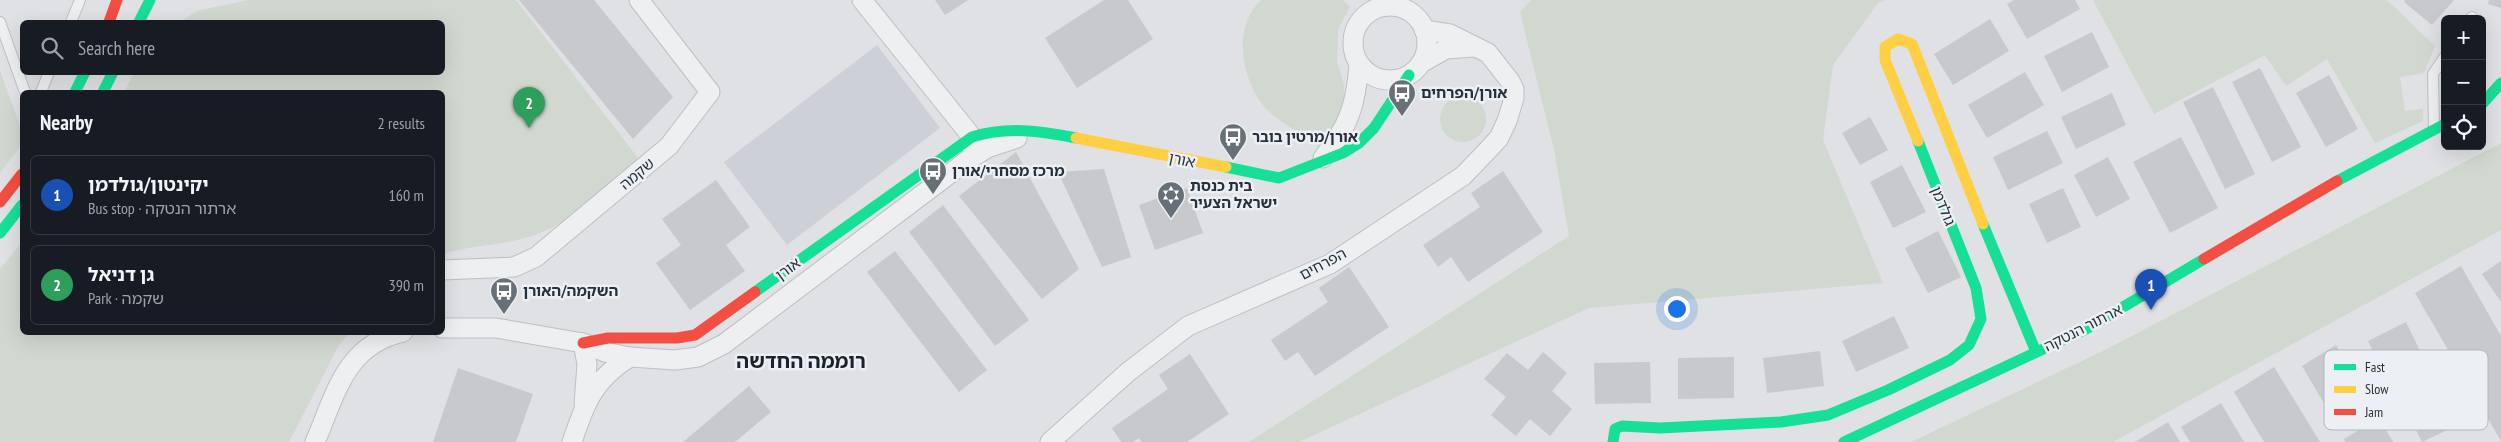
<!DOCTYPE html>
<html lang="en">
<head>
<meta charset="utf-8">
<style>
	body { margin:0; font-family:"PT Sans Narrow","Noto Sans Hebrew",sans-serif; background:#20242c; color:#f1f3f6 }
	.controls { position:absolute; right:15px; top:15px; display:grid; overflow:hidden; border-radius:8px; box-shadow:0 5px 20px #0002 }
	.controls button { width:45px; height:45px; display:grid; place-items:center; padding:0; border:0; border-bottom:1px solid #363941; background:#171b24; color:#f1f3f6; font:25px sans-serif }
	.you { position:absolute; left:1676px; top:308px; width:18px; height:18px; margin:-12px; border:4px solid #fff; border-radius:50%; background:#1a73e8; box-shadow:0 0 0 8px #1a73e833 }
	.badge { display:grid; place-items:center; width:32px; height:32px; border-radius:50%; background:#676f77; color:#fff; font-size:16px; font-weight:700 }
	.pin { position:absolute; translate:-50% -41px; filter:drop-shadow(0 1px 2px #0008) }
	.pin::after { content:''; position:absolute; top:26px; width:18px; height:15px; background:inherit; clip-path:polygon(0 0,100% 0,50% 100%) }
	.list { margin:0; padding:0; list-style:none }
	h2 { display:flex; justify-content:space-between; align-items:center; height:65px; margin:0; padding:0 20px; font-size:21px }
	h2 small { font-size:16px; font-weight:400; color:#9ea1a6 }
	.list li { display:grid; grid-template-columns:32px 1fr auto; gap:15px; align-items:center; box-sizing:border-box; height:80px; margin:0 10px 10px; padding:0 10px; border:1px solid #363941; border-radius:8px }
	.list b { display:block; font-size:19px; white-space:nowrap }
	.list p { margin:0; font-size:16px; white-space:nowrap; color:#9ea1a6 }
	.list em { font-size:16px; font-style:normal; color:#9ea1a6 }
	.icon { flex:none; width:28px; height:28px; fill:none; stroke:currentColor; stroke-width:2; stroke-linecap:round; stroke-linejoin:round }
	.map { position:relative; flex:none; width:2501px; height:442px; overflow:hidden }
	.search { position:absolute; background:#171b24; box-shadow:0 5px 20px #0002; left:20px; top:20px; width:425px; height:55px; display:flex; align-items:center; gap:12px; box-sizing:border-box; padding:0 18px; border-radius:8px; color:#9ea1a6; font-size:19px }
	.panel { position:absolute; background:#171b24; box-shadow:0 5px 20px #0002; left:20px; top:90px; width:425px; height:245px; border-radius:8px }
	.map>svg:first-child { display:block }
	.built { fill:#cdd1d7 }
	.green { fill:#d0d8cf }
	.building { fill:#c7c9cc }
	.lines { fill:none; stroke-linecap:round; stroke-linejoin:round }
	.lane-casing { stroke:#bdbfc2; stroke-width:12 }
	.street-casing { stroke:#bdbfc2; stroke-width:21 }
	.lane { stroke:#eeeff1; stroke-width:10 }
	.street { stroke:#eeeff1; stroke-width:19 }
	.fast { stroke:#16e098; stroke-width:11 }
	.slow { stroke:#ffcf43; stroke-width:11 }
	.jam { stroke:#f24e42; stroke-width:11 }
	.labels { text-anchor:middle; stroke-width:5; stroke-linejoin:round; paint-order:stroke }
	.poi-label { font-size:15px; font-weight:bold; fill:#27313c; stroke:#ecf0f4; text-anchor:start }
	.street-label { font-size:15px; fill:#27313c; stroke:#ecf0f4 }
	.district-label { font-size:20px; font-weight:bold; fill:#1a222c; stroke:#ecf0f4 }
	.key { fill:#ecf0f4; stroke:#b1b7bd; stroke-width:1 }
	.key-label { font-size:14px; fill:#27313c }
</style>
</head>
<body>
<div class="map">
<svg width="2501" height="442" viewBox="0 0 2501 442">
	<rect width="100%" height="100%" fill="#dfe1e4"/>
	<!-- built -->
	<path class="built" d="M877,45l63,83 -153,117 -63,-83z"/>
	<!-- green -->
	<g class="green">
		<path d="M248,0h268l126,163c-33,26 -65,56 -105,71 -31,12 -63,10 -94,20l-1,-162h-318l10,-19 308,-1v-50h-262l17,-11z"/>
		<path d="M1261,0h82l7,7 -12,22 -1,33 7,23v13l-12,39 -12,10c-13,-10 -44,-27 -54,-38 -24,-28 -35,-81 -5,-109z"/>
		<path d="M1531,0h354l-7,3 -45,62 -10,75 60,143 -294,25 -290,134h-50l320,-206 -15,-86 -34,-138z"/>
		<path d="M2093,0h294l48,46 -11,27 -24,4 5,34 18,-2v12l-48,22 -48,-84 -41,27 -21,-31 -111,59z"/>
		<path d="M0,71l22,60v13l-22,29z"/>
		<circle cx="1463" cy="119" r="23"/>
		<path d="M2501,143v87l-388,212h-202l194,-92z"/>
		<path d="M22,242v90l327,1 -10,12 -50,97h-289v-173z"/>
	</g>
	<!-- building -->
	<g class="building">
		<path d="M519,0h75l79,97 -40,42z"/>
		<path d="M935,0h33l-23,15z"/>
		<path d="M1104,0h24l25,39 -76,49 -32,-50z"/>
		<path d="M2014,0h61l5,9 -53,30 -20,-35z"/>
		<path d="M2405,0h49l-22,25 -28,-23z"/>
		<path d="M2489,0h12v8l-13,-4z"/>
		<path d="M1990,19l19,32 -56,34 -19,-31z"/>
		<path d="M2092,32l17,35 -47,25 -18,-36z"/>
		<path d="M2260,68l41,79 -29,15 -40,-80z"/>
		<path d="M2025,72l19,33 -57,33 -19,-33z"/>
		<path d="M2329,75l29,54 -32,18 -30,-54z"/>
		<path d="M2213,87l42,87 -30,15 -42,-87z"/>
		<path d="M2112,93l14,32 -50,24 -15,-32z"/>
		<path d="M1870,117l18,33 -28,15 -18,-32z"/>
		<path d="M2047,131l16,32 -55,27 -15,-33z"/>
		<path d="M2181,137l37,71 -48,25 -37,-71z"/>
		<path d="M1016,152l63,117 -37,30 -83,-103z"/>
		<path d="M2108,157l22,42 -34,18 -22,-42z"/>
		<path d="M1902,165l24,47 -33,16 -23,-46z"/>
		<path d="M1104,169l27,88 -29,10 -44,-95z"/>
		<path d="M1503,171l40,61 -75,50 -17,-25 -13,10 -15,-22 57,-38 -9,-14z"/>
		<path d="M716,180l34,47 -24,18 19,26 -55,39 -34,-47 25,-18 -19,-26z"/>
		<path d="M1187,188l16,45 -48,17 -16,-45z"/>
		<path d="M2063,188l18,39 -34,16 -18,-39z"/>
		<path d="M943,205l86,115 -34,26 -86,-114z"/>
		<path d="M1938,231l23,46 -33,16 -23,-45z"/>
		<path d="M895,251l92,119 -28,22 -92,-120z"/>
		<path d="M2501,261v41l-19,-28z"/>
		<path d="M2461,266l40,70v105l-86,-148z"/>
		<path d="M1349,267l40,60 -74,49 -17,-24 -13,9 -14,-21 57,-38 -9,-14z"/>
		<path d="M1894,316l15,32 -53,24 -14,-31z"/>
		<path d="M2406,322l19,39 -37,19 -20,-39z"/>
		<path d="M2336,345l33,55 -35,20 -32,-54z"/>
		<path d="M1820,351l4,35 -57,7 -4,-35z"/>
		<path d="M1543,352l24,21 -15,18 20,18 -22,27 -20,-17 -14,17 -25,-21 15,-18 -22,-18 23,-26 21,17z"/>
		<path d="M1190,354l39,60 -42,28h-46l-2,-4 -6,4h-12l-9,-14 56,-39 -9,-14z"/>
		<path d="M1734,357v41l-56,1v-41z"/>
		<path d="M1650,362l1,41 -56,1 -1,-41z"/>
		<path d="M2274,367l46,75h-56l-30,-50z"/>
		<path d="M458,368l75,26 -17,48h-83z"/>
		<path d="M2438,375l24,48 -40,19 -23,-46z"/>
		<path d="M749,386l22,26 -36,30h-52z"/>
		<path d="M2221,403l23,39h-54l-9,-15z"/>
		<path d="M2379,418l14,24h-48l-1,-3z"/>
		<path d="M2168,422l12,20h-45z"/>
	</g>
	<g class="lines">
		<!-- lane casing -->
		<g class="lane-casing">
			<g id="lane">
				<path d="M2470,19l2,-2"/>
				<path d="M0,22l25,70"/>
				<path d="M71,22l9,-22"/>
				<path d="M41,92l8,-20"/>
				<path d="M2434,128l-1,-54 12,-18"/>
			</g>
		</g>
		<!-- street casing -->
		<g class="street-casing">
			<g id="street">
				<path d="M862,0l110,137v10"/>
				<circle cx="1390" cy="43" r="37"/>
				<path d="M1421,63l25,-14 29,-2"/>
				<path d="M1323,158c26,-32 33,-53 36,-94"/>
				<path d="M442,270l72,-3 22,-10 133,-111 41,-54 -71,-92"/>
				<path d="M442,328h54l87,15 22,9 25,5 45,3 23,-3 26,-13 244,-184 19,-12 30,-10"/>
				<path d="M583,343l4,21 -3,40"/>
				<path d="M315,442c21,-48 30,-97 88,-110"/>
				<path d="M572,442c13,-39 22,-63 58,-85"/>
				<path d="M1050,442l78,-70 60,-46 142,-62 133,-88 23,-24 13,-14 8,-17 7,-23v-9l-4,-8 -22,-28 -38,-19 -26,-4"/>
			</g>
		</g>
		<!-- lane -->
		<use href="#lane" class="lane"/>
		<!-- street -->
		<use href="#street" class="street"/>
		<!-- fast -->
		<g class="fast">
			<path d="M139,22l11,-22"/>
			<path d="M75,92l10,-20"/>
			<path d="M103,92l10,-20"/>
			<path d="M2482,104l19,-21"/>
			<path d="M1226,167l53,11 64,-25 16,-10 15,-15 35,-53"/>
			<path d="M2337,181l108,-57"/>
			<path d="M1983,224l53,128"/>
			<path d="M0,233l22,-28"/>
			<path d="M755,292l217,-155c35,-11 69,-6 104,1"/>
			<path d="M1613,442l2,-13 7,-3 38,2 121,-6 47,-7 60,-25 62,-30 19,-15 12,-26 -5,-31 -58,-147"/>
			<path d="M1844,442l242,-113 118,-70"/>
		</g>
		<!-- slow -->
		<g class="slow">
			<path d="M1076,138l150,29"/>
			<path d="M1918,141l-33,-81v-13l13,-8 14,5 71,180"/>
		</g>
		<!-- jam -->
		<g class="jam">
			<path d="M109,22l8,-22"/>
			<path d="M0,202l22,-28"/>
			<path d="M2204,259l133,-78"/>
			<path d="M583,343l25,-5h69l18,-3 60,-43"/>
		</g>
	</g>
	<!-- icons -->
	<defs>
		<g id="bus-pin" transform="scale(1.4375)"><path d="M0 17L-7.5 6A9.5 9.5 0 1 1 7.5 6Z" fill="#676f77" stroke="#ecf0f4"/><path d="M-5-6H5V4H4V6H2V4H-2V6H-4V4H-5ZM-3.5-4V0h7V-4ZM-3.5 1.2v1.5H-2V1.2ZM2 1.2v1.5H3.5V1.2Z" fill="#fff"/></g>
		<g id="synagogue-pin" transform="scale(1.4375)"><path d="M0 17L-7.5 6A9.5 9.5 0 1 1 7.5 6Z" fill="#676f77" stroke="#ecf0f4"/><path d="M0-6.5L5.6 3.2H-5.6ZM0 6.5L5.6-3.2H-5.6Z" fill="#fff"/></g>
	</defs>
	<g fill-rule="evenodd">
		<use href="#bus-pin" x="1402" y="93"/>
		<use href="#bus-pin" x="1233" y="137"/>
		<use href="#bus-pin" x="933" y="171"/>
		<use href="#synagogue-pin" x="1171" y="195"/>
		<use href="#bus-pin" x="504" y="291"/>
	</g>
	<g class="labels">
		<!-- poi labels -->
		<g class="poi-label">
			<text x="1421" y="98">אורן/הפרחים</text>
			<text x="1252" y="142">אורן/מרטין בובר</text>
			<text x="952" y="176">מרכז מסחרי/אורן</text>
			<text x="1190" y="191">בית כנסת<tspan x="1190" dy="17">ישראל הצעיר</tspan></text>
			<text x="523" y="296">השקמה/האורן</text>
		</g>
		<!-- street labels -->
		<g class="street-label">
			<text transform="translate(1182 160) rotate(12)" y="5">אורן</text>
			<text transform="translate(637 174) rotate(-40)" y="5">שקמה</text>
			<text transform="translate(1943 206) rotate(68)" y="5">גולדמן</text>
			<text transform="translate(1323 264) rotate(-28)" y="5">הפרחים</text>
			<text transform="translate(788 269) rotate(-36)" y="5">אורן</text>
			<text transform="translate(2083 328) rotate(-27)" y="5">ארתור הנטקה</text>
		</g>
		<!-- district labels -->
		<g class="district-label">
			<text x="801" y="368">רוממה החדשה</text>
		</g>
	</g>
	<!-- legend -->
	<rect x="2324" y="350" width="164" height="80" rx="8" class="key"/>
	<rect x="2334" y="364" width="22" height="6" fill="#16e098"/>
	<rect x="2334" y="386" width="22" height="7" fill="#ffcf43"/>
	<rect x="2334" y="409" width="22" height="6" fill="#f24e42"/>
	<g class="key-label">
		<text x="2365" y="372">Fast</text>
		<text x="2365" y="394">Slow</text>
		<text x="2365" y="417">Jam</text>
	</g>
</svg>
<div class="controls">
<button>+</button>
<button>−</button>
<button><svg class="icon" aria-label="locate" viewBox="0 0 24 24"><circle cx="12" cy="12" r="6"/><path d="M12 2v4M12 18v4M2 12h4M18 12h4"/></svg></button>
</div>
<div class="you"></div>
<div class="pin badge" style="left:2151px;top:310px;background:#1a4fb4">1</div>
<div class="pin badge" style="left:529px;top:128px;background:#2e9e5b">2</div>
<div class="search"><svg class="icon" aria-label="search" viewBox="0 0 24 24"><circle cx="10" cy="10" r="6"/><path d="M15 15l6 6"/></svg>Search here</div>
<section class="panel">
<h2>Nearby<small>2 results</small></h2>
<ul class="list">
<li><span class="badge" style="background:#1a4fb4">1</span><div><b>יקינטון/גולדמן</b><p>Bus stop · ארתור הנטקה</p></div><em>160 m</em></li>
<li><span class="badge" style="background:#2e9e5b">2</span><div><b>גן דניאל</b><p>Park · שקמה</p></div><em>390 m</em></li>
</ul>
</section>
</div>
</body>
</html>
